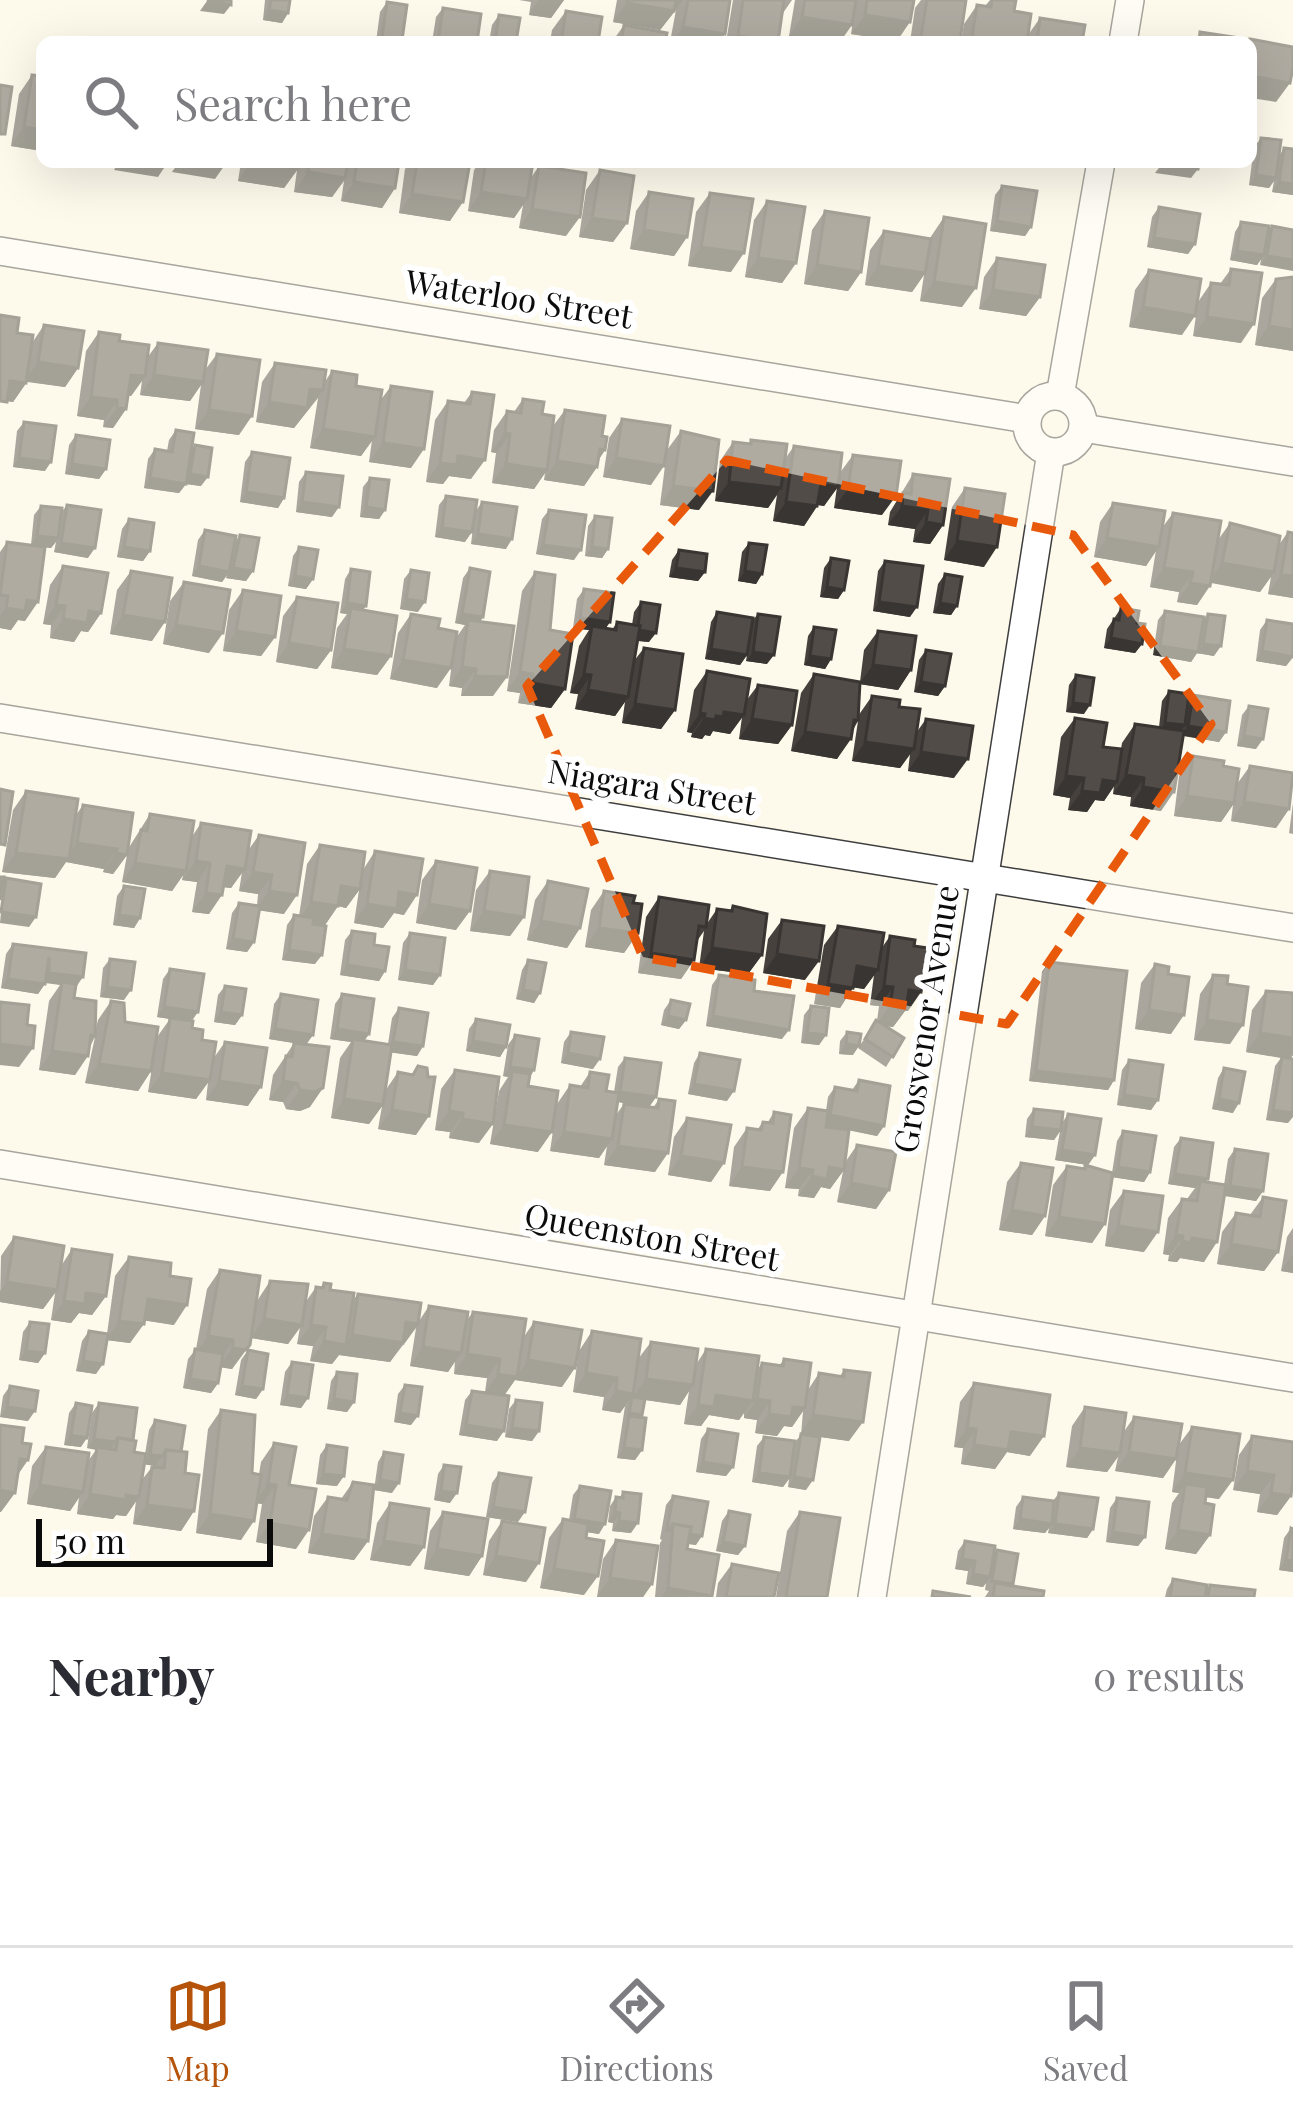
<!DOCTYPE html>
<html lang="en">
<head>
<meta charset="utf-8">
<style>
	body { margin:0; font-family:"Playfair Display",serif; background:#f2f2f3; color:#2b2b33 }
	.scale { position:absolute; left:36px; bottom:30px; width:237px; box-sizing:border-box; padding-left:12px; border:6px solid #0b0b0b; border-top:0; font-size:33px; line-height:42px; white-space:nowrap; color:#0b0b0b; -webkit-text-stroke:9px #fff; paint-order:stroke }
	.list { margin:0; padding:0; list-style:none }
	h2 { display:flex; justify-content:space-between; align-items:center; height:156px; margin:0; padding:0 48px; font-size:51px }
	h2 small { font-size:39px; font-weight:400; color:#7c7c81 }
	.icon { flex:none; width:66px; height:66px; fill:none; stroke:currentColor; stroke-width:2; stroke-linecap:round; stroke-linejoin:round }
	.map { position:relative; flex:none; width:1293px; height:1597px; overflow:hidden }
	.search { position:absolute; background:#fff; box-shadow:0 12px 48px #0002; left:36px; right:36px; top:36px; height:132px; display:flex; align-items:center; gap:30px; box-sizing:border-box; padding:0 42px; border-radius:18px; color:#7c7c81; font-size:45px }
	.sheet { height:348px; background:#fff }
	nav { display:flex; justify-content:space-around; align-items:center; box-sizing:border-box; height:168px; border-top:3px solid #e1e1e2; background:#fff; font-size:33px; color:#7c7c81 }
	nav a { display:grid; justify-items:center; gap:6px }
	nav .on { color:#b45309 }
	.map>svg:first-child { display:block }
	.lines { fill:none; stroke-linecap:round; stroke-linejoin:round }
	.minor-casing { stroke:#3e3e3e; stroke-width:30 }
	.minor { stroke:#fff; stroke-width:27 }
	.wall { fill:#47413e; fill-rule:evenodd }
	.shaded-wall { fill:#393532 }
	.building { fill:#524c48; stroke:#393532; stroke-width:3 }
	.marked { fill:none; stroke:#e8590c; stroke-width:9; stroke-dasharray:24 15; stroke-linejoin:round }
	.labels { text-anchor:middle; stroke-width:12; stroke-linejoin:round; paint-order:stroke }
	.street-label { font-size:33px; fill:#0b0b0b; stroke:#fff }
</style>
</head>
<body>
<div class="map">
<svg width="1293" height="1597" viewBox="0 0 1293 1597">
	<rect width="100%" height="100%" fill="#fdf9eb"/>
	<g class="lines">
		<!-- minor casing -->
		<g class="minor-casing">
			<g id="minor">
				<path d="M1123,42l7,-42"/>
				<path d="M0,251l1027,168"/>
				<circle cx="1055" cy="424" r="28"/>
				<path d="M1060,396l41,-234"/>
				<path d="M1083,428l210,34"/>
				<path d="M0,718l1293,210"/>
				<path d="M0,1164l1293,214"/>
				<path d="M872,1597l179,-1145"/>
			</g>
		</g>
		<!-- minor -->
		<use href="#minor" class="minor"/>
	</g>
	<!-- wall -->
	<g class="wall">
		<path d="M265,0h25l-2,13 -6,10 -19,-3z"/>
		<path d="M519,0h45l-13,18 -22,-3 2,-13z"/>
		<path d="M617,0h113l-11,42h-49l6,-32 -16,20 -47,-8z"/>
		<path d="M733,0h59l-9,13 -5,29h-52z"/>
		<path d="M795,0h61l-16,42h-16l-35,-6z"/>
		<path d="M856,0h58l-17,41 -46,-7z"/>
		<path d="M921,0h45l-8,42h-48l5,-34z"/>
		<path d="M990,0h26l-2,11 14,24 12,-17 42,24h-121l3,-18 13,-19 8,1z"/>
		<path d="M387,2l15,38 -1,2h-25l4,-30z"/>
		<path d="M443,8l34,34h-45l4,-25z"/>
		<path d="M566,11l32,31h-48l2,-12z"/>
		<path d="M499,15l17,27h-27l3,-17z"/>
		<path d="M624,25l41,17h-53z"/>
		<path d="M32,75l10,1v75l-31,-5 8,-52z"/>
		<path d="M1261,138l18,18 5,-8 9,1v46l-21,-3 2,-11 -5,7 -20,-3 5,-38z"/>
		<path d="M241,162h158l-4,26 -13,20 -41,-7 3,-20 -12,16 -38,-5 3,-22 -13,18 -46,-7z"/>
		<path d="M410,162h60l-20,59 -51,-8 6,-44z"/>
		<path d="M480,162h53l-3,17 9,-13 27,70 -47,-8 4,-23 -9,13 -46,-7 6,-41z"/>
		<path d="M600,170l27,53 -14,19 -34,-5 7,-47z"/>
		<path d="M1002,186l29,41 -6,9 -35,-5 5,-36z"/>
		<path d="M649,192l38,45 -13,19 -44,-7 6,-38z"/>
		<path d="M710,193l21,79 -43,-6 8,-54z"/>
		<path d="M767,201l29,62 -14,20 -37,-6 9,-57z"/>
		<path d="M1159,207l36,37 -7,10 -41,-7 5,-30z"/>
		<path d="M825,211l36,61 -13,19 -44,-7 8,-54z"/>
		<path d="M944,217l18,90 -42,-6 4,-26 -12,17 -47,-7 5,-35 14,-19 46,7z"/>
		<path d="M1241,222l27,10 4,-6 21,4 -33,35 1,-6 -4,6 -27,-5 5,-28z"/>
		<path d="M997,258l43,39 -14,19 -47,-7 5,-32z"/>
		<path d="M1231,269l10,74 -48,-7 5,-34 13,-19 9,1z"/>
		<path d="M1149,270l33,65 -53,-8 6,-37z"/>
		<path d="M1276,279l17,72 -38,-6 7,-47z"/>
		<path d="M44,325l34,43 -13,19 -38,-5 -14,20 -6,-1 10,-68 15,10z"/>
		<path d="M99,332l48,26 11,-15 47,27 12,-16 22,81 -44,-6 6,-44 -11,16 -50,-6 2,-14 -11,15 -3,-1 -2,14 -13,19 -10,-1 1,-7 -27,-4 9,-65z"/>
		<path d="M275,363l49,20 8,-12 48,30 11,-15 20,82 -42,-6 3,-22 -11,16 -51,-8 8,-50 -24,30 -38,-6 6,-40z"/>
		<path d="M472,392l-1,87 -22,-3 -6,8 -17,-2 9,-62 13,-19 16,2z"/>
		<path d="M523,399l30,27 12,-16 37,26 3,14 -7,10 -1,7 -13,19 -40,-6 1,-7 -11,16 -42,-6 4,-30 -5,-1 3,-22 13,-19 7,1z"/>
		<path d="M622,419l29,66 -48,-8 6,-39z"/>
		<path d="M24,422l21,49 -32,-4 4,-36z"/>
		<path d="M176,430l15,21 4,-6 6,41 -15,-2 -7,9 -35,-5 4,-29 7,-10 12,2 2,-11z"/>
		<path d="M681,431l18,79 -39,-5 7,-55z"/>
		<path d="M76,435l30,34 -7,10 -34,-5 4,-29z"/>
		<path d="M751,440l34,19 9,-13 45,28 14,-19 29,60 -48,-7 3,-21 -13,19 -6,-1 -14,21 -31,-5 4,-26 -9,13 -53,-7 5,-40 13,-19 15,2z"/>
		<path d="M252,452l32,46 -6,10 -38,-6 5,-40z"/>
		<path d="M306,472l26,45 -36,-5 3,-30z"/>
		<path d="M913,474l30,51 -13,19 -17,-2 2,-13 -27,-4 2,-13z"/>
		<path d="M370,478l15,32 -6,9 -19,-2 3,-30z"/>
		<path d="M965,488l19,79 -40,-7 8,-53z"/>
		<path d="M446,496l19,46 -30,-5 4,-32z"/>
		<path d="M482,502l24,47 -35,-5 4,-32z"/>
		<path d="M1113,503l49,25 11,-15 45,27 12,-17 48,23 10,-14 5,1v65l-25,-4 3,-17 -11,15 -49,-9 -14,22 -20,-3 2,-10 -29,-5 6,-37 -10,16 -52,-9 6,-35z"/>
		<path d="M67,505l21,53 -34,-6 2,-10 -5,6 -6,-1 -20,74 -7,-1 -7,10 -11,-2v-76l7,-10 24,3 3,-30 7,-9 20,7z"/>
		<path d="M549,510l25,50 -38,-6 6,-35z"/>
		<path d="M595,516l13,33 -6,9 -17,-2 3,-30z"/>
		<path d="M129,519l21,32 -7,10 -26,-4 5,-28z"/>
		<path d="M205,530l30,12 5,-7 13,36 -7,10 -20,-3 1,-3 -5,7 -30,-6 6,-36z"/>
		<path d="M749,543l13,31 -6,10 -18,-3 4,-29z"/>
		<path d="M299,547l14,32 -7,10 -18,-3 5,-30z"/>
		<path d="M679,550l26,22 -7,9 -29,-4 3,-17z"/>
		<path d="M831,558l13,32 -6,9 -18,-2 4,-29z"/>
		<path d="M885,561l25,56 -37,-6 5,-40z"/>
		<path d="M63,566l38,47 -13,19 -7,-1 -7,11 -24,-4 1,-13 -8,-1 7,-39z"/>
		<path d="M470,568l13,49 -3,5 13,74h-32l1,-8 -13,-2 4,-32 -16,34 -47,-9 8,-46 13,-19 45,24 9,-13 -10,-2 8,-45z"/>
		<path d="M351,569l15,37 -3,4 28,46 -14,19 -46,-7 6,-40 10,-14 -7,-1 5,-34z"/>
		<path d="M411,570l7,42 -18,-3 4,-30z"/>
		<path d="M131,571l21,70 -42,-7 7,-44z"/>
		<path d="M535,572l30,117 -14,19 -33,-5 2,-10 -13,-2 15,-100z"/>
		<path d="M945,574l12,32 -6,9 -18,-2 5,-29z"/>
		<path d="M184,582l25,71 -46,-9 7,-43z"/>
		<path d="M584,589l26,33 -5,7 7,1 5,-8 15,3 2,-13 7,-10 8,40 -11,-1 -4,20 10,-13 31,62 -14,19 -39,-6 3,-21 -10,14 -40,-7 3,-15 -8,-1 9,-47 10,-16 -16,-2 4,-29z"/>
		<path d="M243,590l32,47 -14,19 -38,-5 6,-41z"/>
		<path d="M297,597l34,53 -14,19 -41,-7 7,-46z"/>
		<path d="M1121,608l16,15 5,21 -7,9 -31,-5 3,-19z"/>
		<path d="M1165,611l39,8 4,-5 6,42 -17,-3 -6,9 -38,-7 5,-35z"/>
		<path d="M717,612l35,9 6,-7 9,50 -21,-3 1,-6 -7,10 -35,-6 6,-37z"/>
		<path d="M1267,620l26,37 -7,9 -30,-5 4,-31z"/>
		<path d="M814,627l17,32 -6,10 -21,-4 4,-29z"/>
		<path d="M878,631l33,39 -13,20 -38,-6 -2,32 14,-20 27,11 17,26 10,-14 28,59 -46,-7 2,-17 -10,14 -48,-7 6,-40 -21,38 -46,-8 10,-58 13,-19 46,8 4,-32z"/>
		<path d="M926,650l19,36 -7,10 -24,-4 5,-32z"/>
		<path d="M707,671l39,30 12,-16 34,40 -14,19 -39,-5 3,-22 -12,17 -17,-3 -3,5 -5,-1 -3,4 -11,-2 1,-4 -5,-1 7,-42z"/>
		<path d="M1076,675l8,39 -18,-2 3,-27z"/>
		<path d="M1169,691l19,12 5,-8 33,37 -7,10 -36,-6 -22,75 -31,-5 1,-9 -18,-3 1,-8 -10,15 -9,-1 -8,12 -19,-2 2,-12 -17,-3 8,-58 14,-19 28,29 18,2 1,-6 13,-19 24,3 3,-26z"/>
		<path d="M1249,706l7,43 -19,-3 5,-31z"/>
		<path d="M1193,756l30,10 14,18 13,-18 39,43 -13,19 -45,-7 2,-16 -12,17 -47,-6 5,-40z"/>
		<path d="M26,791l50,24 7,-10 45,44 22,-35 41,24 10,-15 46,29 12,-17 25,79 -25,-4 -5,32 -7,10 -21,-3 6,-36 7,-10 18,3 1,-12 -19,-3 3,-19 -11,16 -8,-1 -14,27 -17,-2 5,-30 -15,-2 1,-5 -11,16 -50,-9 5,-27 -14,19 -10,-2 1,-3 -38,-7 -11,16 -53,-6 11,-62z"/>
		<path d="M1293,803v31l-4,-1z"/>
		<path d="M320,845l43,25 12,-19 29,64 -10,-2 -11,15 -29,-5 5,-33 -13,18 -8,-2 -13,19 -10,39 -33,-4 5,-35 7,-10 5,1 8,-52z"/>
		<path d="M436,861l20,69 -40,-7 6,-43z"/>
		<path d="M490,871l34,46 -14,19 -40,-5 6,-41z"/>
		<path d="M548,881l32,47 -13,20 -40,-8 8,-40z"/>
		<path d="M124,886l16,32 -6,10 -21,-3 4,-29z"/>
		<path d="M604,891l29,12 5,30 -14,20 -39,-6 6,-37z"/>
		<path d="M659,897l47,28 11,-16 13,1 3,-4 29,49 -14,19 -49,-6 5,-37 -7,10 -3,19 -13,19 -43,-6 8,-56z"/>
		<path d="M782,920l23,60 -42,-7 5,-34z"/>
		<path d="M838,926l43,23 9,-13 18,75h-3l-12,16 -7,-1 18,12 -18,29 -28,-19 19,-27 2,-15 -9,-1 4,-30 -10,14 -11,-2 -13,21 -26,-4 10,-59z"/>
		<path d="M352,931l22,14 11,26 -6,10 -39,-6 5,-35z"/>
		<path d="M410,933l30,42 -7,10 -35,-5 5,-37z"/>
		<path d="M13,944l73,9 -12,45 21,34 3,-12 13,-19 40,70 -13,20 -53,-8 10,-46 -20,38 -36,-5 10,-69 11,-16 -15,-2 -7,11 -37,-6 5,-34z"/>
		<path d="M110,959l14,41 -24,-3 3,-29z"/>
		<path d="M528,960l12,33 -6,10 -18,-4 6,-29z"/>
		<path d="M1049,962l65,118 -6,10 -79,-9 13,-109z"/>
		<path d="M1155,964l16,70 -36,-5 6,-46z"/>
		<path d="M170,969l22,52v7l21,31 12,-17 23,64 -42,-6 2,-18 -12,17 -48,-7 9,-55 13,-18 -13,-2 6,-38z"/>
		<path d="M719,975l35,16 28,48 -76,-13 6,-41z"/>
		<path d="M1213,975l14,9 3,60 -36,-4 6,-46z"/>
		<path d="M225,986l17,29 -7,10 -21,-3 4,-27z"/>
		<path d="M1266,991l27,2v62l-3,3 -2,65 -22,-3 9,-54 6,-8 -35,-6 6,-42z"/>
		<path d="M281,994l25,50 4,63 -10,4 -14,-2 -3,-7 -14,-2 4,-25 21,-32 -25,-4 5,-35z"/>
		<path d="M342,994l27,40 -5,7 24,3 4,-26 7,-10 24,38 -6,10 -26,-4 -6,39 13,-19 18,63 -38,-6 4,-23 -13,18 -38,-6 9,-60 11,-16 -21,-3 5,-35z"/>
		<path d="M671,1000l15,20 -7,9 -18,-4 3,-15z"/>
		<path d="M811,1006l15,29 -7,10 -18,-2 3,-28z"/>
		<path d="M476,1019l30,28 -6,10 -34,-6 3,-22z"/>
		<path d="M571,1032l22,37 -32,-6 3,-21z"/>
		<path d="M847,1032l6,23 -14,-1 1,-13z"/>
		<path d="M515,1035l19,35 -5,8 -1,8 10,66 -48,-8 9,-53 9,-14 -5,-1 5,-31z"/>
		<path d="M700,1053l27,48 -39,-7 6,-31z"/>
		<path d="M625,1058l31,39 -7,10 -32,-5 -2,14 9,-12 29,4 6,-9 -4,73 -51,-7 3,-19 -8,12 -49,-7 7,-47 13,-19 10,2 10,-15 16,19 8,1 4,-25z"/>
		<path d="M1129,1060l29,40 -7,10 -34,-5 5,-35z"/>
		<path d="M1224,1068l9,45 -21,-4 6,-31z"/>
		<path d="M455,1070l24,73 -30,-5 1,-6 -15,-2 6,-41z"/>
		<path d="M859,1080l25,46 -7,10 -28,-6 -5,34 13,-19 32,45 -13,19 -39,-7 6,-31 -13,18 -9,-2 -7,11 -16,-2 1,-7 -14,-1 9,-60 14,-20 18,3 2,-14 7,-10 17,3z"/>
		<path d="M1034,1109l28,14 6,-9 27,41 -7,10 -33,-5 5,-29 -6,9 -29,-3 2,-18z"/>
		<path d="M774,1112l-4,79 -41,-5 5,-39 13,-19 10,2 6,-8h5z"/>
		<path d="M687,1118l37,45 -13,19 -43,-7 6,-38z"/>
		<path d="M1123,1131l27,41 -6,10 -31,-5 -8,47 -13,19 -47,-7 8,-51 14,-19 16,3 2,-4 27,8 5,-32z"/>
		<path d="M1181,1138l25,44 18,3 4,-26 7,-10 28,42 -7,10 -32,-5 -20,66 -24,-4 -3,4 -9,-1 1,-6 -6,-1 5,-36 14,-19h5l8,-11 -27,-4 6,-37z"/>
		<path d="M1021,1163l24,53 -13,19 -33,-5 8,-48z"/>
		<path d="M1124,1191l20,61 -39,-6 5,-36z"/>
		<path d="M1263,1197l15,55 -14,19 -47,-7 5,-32 14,-19 14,2z"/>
		<path d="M1293,1228v45l-12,-2 6,-34z"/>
		<path d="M14,1237l47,29 11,-17 34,47 -14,19 -13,-2 -8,10 -20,-3 4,-27 -12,16 -43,-7 1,-46z"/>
		<path d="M129,1257l41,19 4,49 -29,-5 -15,23 -23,-3 -11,34 -20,-3 6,-30 7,-10 18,3 8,-58z"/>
		<path d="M220,1270l37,31 13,-20 35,22 11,-16 4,1 4,-5 6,7 22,11 6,-7 61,27 10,-15 37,15 7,-9 50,26 11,-16 28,65 -47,-7 -11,15 -7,46 -38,-6 6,-35 7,-9 13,1 2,-14 -33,-4 1,-13 -7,11 -38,-6 6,-38 -26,34 -51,-7 -7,9 -22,-3 3,-15 -16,-2 3,-17 -12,17 -37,-6 -19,31 -12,-2 -2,16 -7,10 -28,-5 5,-29 8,-10 11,-60z"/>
		<path d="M30,1322l15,31 -7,10 -19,-3 4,-28z"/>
		<path d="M592,1331l46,28 13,-17 46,21 9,-14 51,21 5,-7 17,3 5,-7 24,31 11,-17 21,3 4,-6 5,71 -29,-4 -14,53 -18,-3 1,-8 -6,8 -31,-5 5,-36 7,-9 31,5 6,-7 2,-24 -11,16 -8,-1 -7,10 -22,-3 2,-13 -13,-2v-6l-5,8 -30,-5 -8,11 -17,-2 5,-33 -9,14 -35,-5 -5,17 2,33 -7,10 -18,-2 8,-52 8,-11 -13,18 -18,-3 2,-13 -31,-5 6,-41z"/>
		<path d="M248,1350l15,39 -7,10 -21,-4 6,-35z"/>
		<path d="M292,1362l16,36 -7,10 -21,-3 5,-33z"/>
		<path d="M337,1372l17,30 -7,10 -20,-3 4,-28z"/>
		<path d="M974,1383l56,73 -23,-4 -12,17 -34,-5 2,-16 -9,-1 6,-45z"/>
		<path d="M405,1385l6,40 -17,-3 4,-28z"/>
		<path d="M10,1386l18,35 -28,-4 3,-21z"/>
		<path d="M516,1400l23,31 -7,10 -27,-4 4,-28z"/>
		<path d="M76,1403l5,44 -17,-2 5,-32z"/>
		<path d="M99,1403l34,37 1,12 11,2 4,-24 6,-10 26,32 13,59 -13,20 -48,-7 3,-23 -10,15 -10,-1 -3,4 -36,-5 2,-17 -9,14 -43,-7 5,-38 14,-19 42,14 8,-11 -9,-2 5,-35zM144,1464l11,2 -3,1 -11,14z"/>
		<path d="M1085,1407l38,26 11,-16 42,42 -13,19 -48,-7 3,-14 -11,15 -41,-5 6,-41z"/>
		<path d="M221,1410l31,63 7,1 2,-12 13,-19 15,42 7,64 -40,-7 6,-38 -5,-1 -16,37 -45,-7 12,-104z"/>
		<path d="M1192,1427l27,72 -14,-2 5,38 -14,19 -31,-5 7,-46 7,-10 -7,-1 6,-46z"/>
		<path d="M708,1429l25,38 -7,9 -30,-4 5,-33z"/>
		<path d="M1252,1436l39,60 -14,19 -20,-3 3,-18 -27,-4 6,-35z"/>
		<path d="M327,1445l10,41 -21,-2 4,-29z"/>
		<path d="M384,1452l8,41 -18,-3 4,-28z"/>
		<path d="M444,1465l6,38 -16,-3 4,-26z"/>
		<path d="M499,1473l19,49 -32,-5 6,-34z"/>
		<path d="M353,1482l15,59 -14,19 -46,-7 6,-37 14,-19 13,2z"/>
		<path d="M580,1486l19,48 -12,-2 -3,63 -44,-7 9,-50 14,-19 6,1 4,-25z"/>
		<path d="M623,1492l8,41 -19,-2 1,-8 -5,-1 2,-16 6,-9h4z"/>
		<path d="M1059,1493l34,36 -6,9 -39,-5 1,-5 -4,5 -32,-4 3,-22 7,-10 30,4z"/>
		<path d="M673,1496l23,49 -8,-1 -1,5 24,48h-56l5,-54 2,-3 -2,-1 6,-34z"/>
		<path d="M1117,1498l28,39 -7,9 -32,-4 4,-34z"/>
		<path d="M390,1503l34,44 -14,19 -40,-6 7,-37z"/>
		<path d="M729,1511l16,35 -7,9 -22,-4 6,-30z"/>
		<path d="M443,1512l39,44 -13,20 -45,-7 6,-38z"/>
		<path d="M800,1512l27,85h-51l11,-66z"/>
		<path d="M502,1521l24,61 -43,-7 6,-34z"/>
		<path d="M1291,1528l2,1v43l-14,-2 5,-32z"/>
		<path d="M616,1540l36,44 -9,13h-46l6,-38z"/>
		<path d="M965,1541l28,14 4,-5 15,36 31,11h-58l4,-6 -4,-1 1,-7 -3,4 -17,-3 2,-13 -13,-2 3,-18z"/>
		<path d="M732,1564l42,33h-58l2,-14z"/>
		<path d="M1173,1579l33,12 4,-6 44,12h-89l2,-8z"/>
	</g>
	<!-- shaded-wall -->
	<g class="shaded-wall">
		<path d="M539,0h25l-13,18 -22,-3z"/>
		<path d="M683,0l-23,30 -47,-8 14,-19z"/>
		<path d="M207,1l24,4 -7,9 -24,-3z"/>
		<path d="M269,10l19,3 -6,10 -19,-3z"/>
		<path d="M865,15l45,7 -13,19 -46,-7z"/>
		<path d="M802,17l50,8 -12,17h-16l-35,-6z"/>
		<path d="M683,27l42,7 -6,8h-46z"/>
		<path d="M738,36l38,6h-42z"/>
		<path d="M382,37l20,3 -1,2h-23z"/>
		<path d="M1251,76l39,7 -14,19 -25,-4z"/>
		<path d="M24,127l18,3v21l-31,-5z"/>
		<path d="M119,162h49l-10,15 -44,-7z"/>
		<path d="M179,162h48l-12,17 -43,-7z"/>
		<path d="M251,162l47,7 -14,19 -46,-7z"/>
		<path d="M1162,164l36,5 -7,9 -36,-5z"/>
		<path d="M308,172l37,6 -13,19 -38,-5z"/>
		<path d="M1256,175l20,3 -7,10 -20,-3z"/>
		<path d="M354,182l41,6 -13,20 -41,-7z"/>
		<path d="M1279,182l14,2v11l-21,-3z"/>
		<path d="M481,192l46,7 -13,19 -46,-7z"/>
		<path d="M412,194l51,8 -13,19 -51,-8z"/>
		<path d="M532,209l48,8 -14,19 -47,-8z"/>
		<path d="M592,218l35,5 -14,19 -34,-5z"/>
		<path d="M997,221l34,6 -6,9 -35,-5z"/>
		<path d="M644,230l43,7 -13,19 -44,-7z"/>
		<path d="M1154,238l41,6 -7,10 -41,-7z"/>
		<path d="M701,247l43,6 -13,19 -43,-6z"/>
		<path d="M1237,251l27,4 -7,10 -27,-5z"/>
		<path d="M1267,256l26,4v11l-33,-6z"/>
		<path d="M758,258l38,5 -14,20 -37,-6z"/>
		<path d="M817,265l44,7 -13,19 -44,-7z"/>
		<path d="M878,266l47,7 -13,19 -47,-7z"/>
		<path d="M934,282l42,6 -14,19 -42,-6z"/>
		<path d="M993,290l47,7 -14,19 -47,-7z"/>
		<path d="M1143,307l52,9 -13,19 -53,-8z"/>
		<path d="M1207,317l47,7 -13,19 -48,-7z"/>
		<path d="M1269,326l24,4v21l-38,-6z"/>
		<path d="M38,362l40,6 -13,19 -40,-6z"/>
		<path d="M131,375l14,1 -14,20 -14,-2z"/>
		<path d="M154,375l49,7 -13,19 -50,-6z"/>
		<path d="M10,381l16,2 -13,19 -13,-2z"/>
		<path d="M310,389l13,1 -29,38 -38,-6 13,-20z"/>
		<path d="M91,397l26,3 -13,20 -27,-4z"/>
		<path d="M117,408l9,1 -13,19 -10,-1z"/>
		<path d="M209,410l43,6 -13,19 -44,-6z"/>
		<path d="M323,429l52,8 -14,19 -51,-8z"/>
		<path d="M505,433l5,1 -14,19 -5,-1z"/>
		<path d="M383,443l41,6 -13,19 -42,-6z"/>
		<path d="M600,449l5,1 -11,17h3l-13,19 -40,-6 13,-19z"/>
		<path d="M458,456l27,4 -14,19 -22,-3 -6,8 -17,-2 14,-19z"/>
		<path d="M19,458l32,4 -6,9 -32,-4z"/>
		<path d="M616,458l48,8 -13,19 -48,-8z"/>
		<path d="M72,464l34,5 -7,10 -34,-5z"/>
		<path d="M506,464l41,6 -13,19 -42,-6z"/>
		<path d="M190,474l18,3 -7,9 -15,-2 -7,9 -35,-5 6,-10 33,5z"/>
		<path d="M729,482l52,6 -13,20 -53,-7z"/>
		<path d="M821,484l17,3 -14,19 -17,-3z"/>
		<path d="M673,486l40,5 -14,19 -39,-5z"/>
		<path d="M848,489l48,7 -14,19 -48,-7z"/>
		<path d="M246,492l38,6 -6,10 -38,-6z"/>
		<path d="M302,502l37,5 -7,10 -36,-5z"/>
		<path d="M786,502l31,4 -13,20 -31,-5z"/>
		<path d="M902,506l26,4 -13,19 -27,-4z"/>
		<path d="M366,507l19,3 -6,9 -19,-2z"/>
		<path d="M926,522l17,3 -13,19 -17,-2z"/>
		<path d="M442,528l30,4 -7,10 -30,-5z"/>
		<path d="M478,534l34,5 -6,10 -35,-5z"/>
		<path d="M37,536l21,2 -7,10 -21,-2z"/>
		<path d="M1107,538l52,9 -13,19 -52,-9z"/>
		<path d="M957,541l40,6 -13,20 -40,-7z"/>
		<path d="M61,543l34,5 -7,10 -34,-6z"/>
		<path d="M543,545l38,5 -7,10 -38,-6z"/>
		<path d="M124,547l26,4 -7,10 -26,-4z"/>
		<path d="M592,547l16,2 -6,9 -17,-2z"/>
		<path d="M1222,563l52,9 -14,20 -51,-10z"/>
		<path d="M199,566l30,6 -7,10 -30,-6z"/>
		<path d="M233,568l20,3 -7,10 -20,-3z"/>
		<path d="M676,568l29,4 -7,9 -29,-4z"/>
		<path d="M1164,568l29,4 -14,20 -29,-5z"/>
		<path d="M745,571l17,3 -6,10 -18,-3z"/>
		<path d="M1281,575l12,1v22l-25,-4z"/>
		<path d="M295,576l18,3 -7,10 -18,-3z"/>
		<path d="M1190,583l20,3 -13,19 -20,-3z"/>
		<path d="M827,587l17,3 -6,9 -18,-2z"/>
		<path d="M406,599l19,3 -7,10 -18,-3z"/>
		<path d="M27,600l11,2 -13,19 -7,-1 -7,10 -11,-2v-12l6,-8z"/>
		<path d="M879,602l38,5 -7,10 -37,-6z"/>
		<path d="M347,603l19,3 -7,9 -8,-7 -4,6 -7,-1z"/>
		<path d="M940,603l17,3 -6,9 -18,-2z"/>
		<path d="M56,605l9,1 -14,19 -8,-1z"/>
		<path d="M89,611l12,2 -13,19 -7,-1 -7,11 -24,-4 13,-19z"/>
		<path d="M462,614l21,3 -7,10 -8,-7 -3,5 -10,-2z"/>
		<path d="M123,615l42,7 -13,19 -42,-7z"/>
		<path d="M580,618l30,4 -7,10 -11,-6 -3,4 -16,-2z"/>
		<path d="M176,625l47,8 -14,20 -46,-9z"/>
		<path d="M637,630l19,3 -7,9 -19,-2z"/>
		<path d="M236,631l39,6 -14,19 -38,-5z"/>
		<path d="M1111,638l31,6 -7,9 -31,-5z"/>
		<path d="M289,643l42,7 -14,19 -41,-7z"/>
		<path d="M1203,644l18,2 -7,10 -17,-3 -6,9 -38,-7 7,-9 38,6z"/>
		<path d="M344,649l47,7 -14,19 -46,-7z"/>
		<path d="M711,649l36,6 -7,10 -35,-6z"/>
		<path d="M1262,651l31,6 -7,9 -30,-5z"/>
		<path d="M753,652l21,3 -7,9 -21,-3z"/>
		<path d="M810,656l21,3 -6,10 -21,-4z"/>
		<path d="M403,660l48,8 -14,20 -47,-9z"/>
		<path d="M873,665l38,5 -13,20 -39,-6z"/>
		<path d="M462,667l14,2 -14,19 -13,-2z"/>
		<path d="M520,672l13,2 -13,19 -13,-2z"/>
		<path d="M584,674l7,1 -13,19 -8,-1z"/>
		<path d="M475,676l32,1 -14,19h-32z"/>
		<path d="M921,682l24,4 -7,10 -24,-4z"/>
		<path d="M532,683l33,6 -14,19 -33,-5z"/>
		<path d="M588,690l40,7 -13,19 -40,-7z"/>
		<path d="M1073,703l17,2 -6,9 -18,-2z"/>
		<path d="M635,704l40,6 -14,19 -39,-6z"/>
		<path d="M724,712l20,3 -14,19 -17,-3 -3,5 -5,-1 -3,4 -11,-2 13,-19 12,-2z"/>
		<path d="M700,713l5,1 -13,19 -5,-1z"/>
		<path d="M752,719l40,6 -14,19 -39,-5z"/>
		<path d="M854,720h4l-13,19h6l-14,20 -46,-8 14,-19z"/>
		<path d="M1165,723l20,2 -7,10 -20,-3z"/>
		<path d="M1188,726l38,6 -7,10 -38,-7z"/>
		<path d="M1244,736l19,3 -7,10 -19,-3z"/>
		<path d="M865,742l49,7 -14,19 -48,-7z"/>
		<path d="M921,752l47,7 -14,19 -46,-7z"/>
		<path d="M1126,775l18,3 -13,19 -18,-3z"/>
		<path d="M1066,776l18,2 -14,20 -17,-3z"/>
		<path d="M1103,780l14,2 -13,19 -9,-1 -8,12 -19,-2 14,-19z"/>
		<path d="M1143,787l31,5 -13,19 -31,-5z"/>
		<path d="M1187,796l47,7 -13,19 -47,-6z"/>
		<path d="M1244,802l45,7 -13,19 -45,-7z"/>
		<path d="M77,843l40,6 -13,20 -38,-7 -11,16 -53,-6 14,-19 50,5z"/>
		<path d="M116,853l11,2 -14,19 -10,-2z"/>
		<path d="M196,861l14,2 -13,19 -15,-2z"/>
		<path d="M135,863l51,8 -14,20 -50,-9z"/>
		<path d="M227,866l18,3 -14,19 -18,-2z"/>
		<path d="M253,872l19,3 -14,19 -19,-3z"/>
		<path d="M341,886l19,3 -14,19 -8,-2 -13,19 -27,-4 13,-19z"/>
		<path d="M269,891l28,4 -13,19 -28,-4z"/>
		<path d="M399,892l18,3 -13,20 -10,-2 -11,15 -29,-5 13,-19z"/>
		<path d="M206,893l16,2 -13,19 -17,-2z"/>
		<path d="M429,904l41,7 -14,19 -40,-7z"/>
		<path d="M484,911l40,6 -14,19 -40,-5z"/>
		<path d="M1,912l35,5 -7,10 -29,-4z"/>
		<path d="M119,915l21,3 -6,10 -21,-3z"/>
		<path d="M541,921l39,7 -13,20 -40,-8z"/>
		<path d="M599,928l39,5 -14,20 -39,-6z"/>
		<path d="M233,939l21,3 -7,10 -21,-3z"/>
		<path d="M712,948l50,7 -14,19 -49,-6z"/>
		<path d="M289,950l33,5 -7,9 -33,-4z"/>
		<path d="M651,953l43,7 -13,19 -43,-6z"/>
		<path d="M777,954l42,7 -14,19 -42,-7z"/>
		<path d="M347,965l38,6 -6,10 -39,-6z"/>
		<path d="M857,966l21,4 -14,19 -21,-3z"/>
		<path d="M405,970l35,5 -7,10 -35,-5z"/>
		<path d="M49,973l34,4 -7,10 -33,-5z"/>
		<path d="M8,979l37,5 -7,10 -37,-6z"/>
		<path d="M828,984l25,4 -13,20 -26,-4z"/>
		<path d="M884,986l9,1 -14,19 -9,-1z"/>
		<path d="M107,987l24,3 -7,10 -24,-3z"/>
		<path d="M523,990l17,3 -6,10 -18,-4z"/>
		<path d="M909,990l12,2 -13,19h-3l-12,16 -17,-2 14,-19z"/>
		<path d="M164,1007l34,5 -7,10 -34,-5z"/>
		<path d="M1149,1010l35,5 -13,19 -36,-5z"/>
		<path d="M221,1012l21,3 -7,10 -21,-3z"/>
		<path d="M668,1016l18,4 -7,9 -18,-4z"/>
		<path d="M713,1016l76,14 -7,9 -76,-13z"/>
		<path d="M1207,1020l36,5 -13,19 -36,-4z"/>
		<path d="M275,1029l38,6 -7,10 -37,-6z"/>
		<path d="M337,1029l32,5 -7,10 -9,-5 -2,3 -21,-3z"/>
		<path d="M807,1033l19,2 -7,10 -18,-2z"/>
		<path d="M1260,1033l33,5v17l-3,4 -44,-7z"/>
		<path d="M473,1041l33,6 -6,10 -34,-6z"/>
		<path d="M393,1042l30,4 -6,10 -30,-4z"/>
		<path d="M0,1044l33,4 -14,19 -19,-2z"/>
		<path d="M846,1044l13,2 -6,9 -14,-1z"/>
		<path d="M52,1051l36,5 -13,19 -36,-5z"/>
		<path d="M568,1053l32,6 -7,10 -32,-6z"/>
		<path d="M99,1064l52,7 -13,20 -53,-8z"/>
		<path d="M510,1067l24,3 -6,10 -16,-9 -4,6 -5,-1z"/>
		<path d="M1036,1071l78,9 -6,10 -79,-9z"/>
		<path d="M162,1073l48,7 -14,19 -48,-7z"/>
		<path d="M219,1081l42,6 -13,19 -42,-6z"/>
		<path d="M283,1081l14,2 -14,19 -14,-2z"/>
		<path d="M694,1084l40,7 -7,10 -39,-7z"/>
		<path d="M323,1088l-13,19 -10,4 -14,-2 14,-19z"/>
		<path d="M620,1092l36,5 -7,10 -36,-6z"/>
		<path d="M1124,1095l34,5 -7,10 -34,-5z"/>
		<path d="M344,1099l39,6 -14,19 -38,-6z"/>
		<path d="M1219,1099l20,4 -6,10 -21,-4z"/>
		<path d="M392,1110l37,6 -13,19 -38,-6z"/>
		<path d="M1273,1110l20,3v4l-5,6 -22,-3z"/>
		<path d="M449,1111l14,2 -13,19 -15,-2z"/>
		<path d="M830,1115l54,11 -7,10 -54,-11z"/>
		<path d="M462,1119l31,5 -14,19 -30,-5z"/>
		<path d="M504,1125l48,7 -14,20 -48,-8z"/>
		<path d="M1032,1127l29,3 -7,10 -29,-3z"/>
		<path d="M564,1132l48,7 -13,19 -49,-7z"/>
		<path d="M618,1146l50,7 -13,19 -51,-7z"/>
		<path d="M1062,1150l33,5 -7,10 -33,-5z"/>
		<path d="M681,1156l43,7 -13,19 -43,-7z"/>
		<path d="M742,1167l41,5 -13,19 -41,-5z"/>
		<path d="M829,1167l15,3 -14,19 -9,-2 -7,11 -16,-2 14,-20z"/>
		<path d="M1118,1167l32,5 -6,10 -33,-5z"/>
		<path d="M799,1168l14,2 -14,19 -14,-1z"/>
		<path d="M1175,1174l33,5 -7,10 -1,-8 -5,7 -27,-4z"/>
		<path d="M851,1183l38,7 -13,19 -39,-7z"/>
		<path d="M1230,1186l33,5 -7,10 -33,-6z"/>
		<path d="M1012,1210l33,6 -13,19 -33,-5z"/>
		<path d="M1059,1217l46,7 -13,19 -47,-7z"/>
		<path d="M1118,1226l40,6 -14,20 -39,-6z"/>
		<path d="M1176,1235l7,1 -14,19 -6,-1z"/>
		<path d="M1192,1238l25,4 -13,20 -24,-4 -3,4 -9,-1 14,-20z"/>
		<path d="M1231,1244l47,8 -14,19 -47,-7z"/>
		<path d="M1293,1254v19l-12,-2z"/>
		<path d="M7,1282l50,8 -14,19 -43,-7v-11z"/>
		<path d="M86,1293l20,3 -14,19 -13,-2 -8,10 -20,-3 13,-19z"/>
		<path d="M148,1299l39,6 -13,20 -40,-6z"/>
		<path d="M264,1319l38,6 -14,19 -37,-6z"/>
		<path d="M119,1321l25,3 -14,19 -24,-3z"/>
		<path d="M406,1322l12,2 -13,19 -12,-2z"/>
		<path d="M311,1325l15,2 -13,19 -16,-2z"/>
		<path d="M352,1335l51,8 -13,19 -51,-7 -7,9 -22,-3 14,-20 21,4z"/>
		<path d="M208,1336l25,4 -13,19 -26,-3z"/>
		<path d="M250,1345l-18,24 -13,-2 14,-19z"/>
		<path d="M423,1347l38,6 -13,19 -38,-6z"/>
		<path d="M26,1351l19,2 -7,10 -19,-3z"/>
		<path d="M467,1354l33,5 -13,19 -33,-4z"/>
		<path d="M528,1360l47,8 -13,19 -47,-7 -11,16 -19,-3 13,-19 19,3z"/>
		<path d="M83,1361l20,3 -7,10 -20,-3z"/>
		<path d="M586,1373l31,5 -13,19 -31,-5z"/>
		<path d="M190,1379l28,4 -7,10 -28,-5z"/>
		<path d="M646,1379l47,6 -13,20 -48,-7z"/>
		<path d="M242,1386l21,3 -7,10 -21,-4z"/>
		<path d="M616,1391l17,3 -13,19 -18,-3z"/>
		<path d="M287,1395l21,3 -7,10 -21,-3z"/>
		<path d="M716,1395l37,6 -14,19 -30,-5 -8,11 -17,-2 14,-19z"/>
		<path d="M334,1399l20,3 -7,10 -20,-3z"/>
		<path d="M757,1399l13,2 -13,19 -13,-2z"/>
		<path d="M7,1407l28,4 -7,10 -28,-4z"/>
		<path d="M793,1407l12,1 -13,19 -8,-1 -7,10 -22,-3 14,-19z"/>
		<path d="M400,1413l18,3 -7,9 -17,-3z"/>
		<path d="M813,1415l50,7 -14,19 -49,-7z"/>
		<path d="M466,1425l38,6 -7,10 -38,-6z"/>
		<path d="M512,1428l27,3 -7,10 -27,-4z"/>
		<path d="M967,1428l9,1 -13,19 -9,-1z"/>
		<path d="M1011,1432l33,4 -14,20 -23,-4 -12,17 -34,-5 13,-19z"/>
		<path d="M71,1435l16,3 -6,9 -17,-2z"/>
		<path d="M94,1439l21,3 -6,9 -22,-3z"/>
		<path d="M624,1448l18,2 -7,10 -18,-2z"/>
		<path d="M1080,1448l40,5 -13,19 -41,-5z"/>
		<path d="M1129,1452l47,7 -13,19 -48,-7z"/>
		<path d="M150,1455l12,1 -7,10 -12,-2z"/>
		<path d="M20,1459l8,1 -13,19z"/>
		<path d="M703,1462l30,5 -7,9 -30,-4z"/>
		<path d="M1247,1471l27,4 -14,19 -27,-4z"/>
		<path d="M759,1473l31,4 -7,10 -31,-5z"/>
		<path d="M1185,1473l48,7 -14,19 -35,-5 1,-10 -6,9 -7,-1z"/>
		<path d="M323,1474l21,2 -7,10 -21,-2z"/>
		<path d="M794,1477l19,3 -7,10 -18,-3z"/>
		<path d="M380,1480l19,3 -7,10 -18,-3z"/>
		<path d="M268,1484l8,1 -14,19 -8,-1z"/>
		<path d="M40,1485l43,7 -13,19 -43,-7z"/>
		<path d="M0,1490l15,3 -14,19h-1z"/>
		<path d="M441,1491l16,2 -7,10 -16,-3z"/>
		<path d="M1271,1493l20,3 -14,19 -20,-3z"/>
		<path d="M90,1494l36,1 13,2 -13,19 -10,-1 -3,4 -36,-5z"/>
		<path d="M147,1505l47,6 -13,20 -48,-7z"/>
		<path d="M493,1507l32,5 -7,10 -32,-5z"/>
		<path d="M615,1512l5,1 -7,10 -5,-1z"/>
		<path d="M210,1514l44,7 -13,19 -45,-7z"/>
		<path d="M574,1519l31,5 -6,10 -32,-5z"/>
		<path d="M1020,1519l32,5 -7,9 -32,-4z"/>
		<path d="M619,1521l19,2 -7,10 -19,-2z"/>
		<path d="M270,1523l39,7 -13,19 -40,-7z"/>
		<path d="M1055,1524l38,5 -6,9 -39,-5z"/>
		<path d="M1178,1530l32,5 -14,19 -31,-5z"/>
		<path d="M672,1531l30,5 -6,9 -24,-4z"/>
		<path d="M1113,1532l32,5 -7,9 -32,-4z"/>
		<path d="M322,1534l46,7 -14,19 -46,-7z"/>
		<path d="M384,1541l40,6 -14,19 -40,-6z"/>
		<path d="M723,1542l22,4 -7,9 -22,-4z"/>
		<path d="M437,1549l45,7 -13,20 -45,-7z"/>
		<path d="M496,1556l43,7 -13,19 -43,-7z"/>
		<path d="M962,1559l13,2 -7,10 -13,-2z"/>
		<path d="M1286,1560l7,1v11l-14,-2z"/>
		<path d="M554,1569l44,7 -14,19 -44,-7z"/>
		<path d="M973,1574l17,3 -7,10 -17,-3z"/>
		<path d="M610,1578l42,6 -9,13h-46z"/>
		<path d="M668,1588l44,8 -51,1z"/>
	</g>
	<!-- building -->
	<g class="building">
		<path d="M207,0h24v5z"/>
		<path d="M271,0h19l-2,13 -19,-3z"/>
		<path d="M627,0h49l-2,11 -47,-8z"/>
		<path d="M688,0h42l-5,34 -42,-7z"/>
		<path d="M743,0h41l-6,42 -40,-6z"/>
		<path d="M805,0h51l-4,25 -50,-8z"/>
		<path d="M867,0h47l-4,22 -45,-7z"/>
		<path d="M927,0h39l-6,40 -18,-2 -1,4h-21z"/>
		<path d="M992,0h24l-2,11 17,3 -4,28h-56l6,-37 14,2z"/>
		<path d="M387,2l20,3 -5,35 -20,-3z"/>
		<path d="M443,8l38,6 -4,28h-39z"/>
		<path d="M566,11l36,6 -4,25h-37z"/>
		<path d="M499,15l21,3 -4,24h-21z"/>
		<path d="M1040,18l45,7 -3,17h-45z"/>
		<path d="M624,25l43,8 -2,9h-44z"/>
		<path d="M1200,32l40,6v4h-41z"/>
		<path d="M1250,39l43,8v20l-3,16 -39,-7z"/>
		<path d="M32,75l10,1v54l-18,-3z"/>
		<path d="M0,85l12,2 -7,47h-5z"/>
		<path d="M1261,138l20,2 -5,38 -20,-3z"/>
		<path d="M1284,148l9,1v35l-14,-2z"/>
		<path d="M251,162h48l-1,7z"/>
		<path d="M309,162h39l-3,16 -37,-6z"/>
		<path d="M357,162h42l-4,26 -41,-6z"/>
		<path d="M417,162h53l-7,40 -51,-8z"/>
		<path d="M486,162h47l-6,37 -46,-7z"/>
		<path d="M1162,162h37l-1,7 -36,-5z"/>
		<path d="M539,166l47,7 -6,44 -48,-8z"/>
		<path d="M600,170l34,6 -7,47 -35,-5z"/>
		<path d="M1002,186l35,5 -6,36 -34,-6z"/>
		<path d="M649,192l44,7 -6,38 -43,-7z"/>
		<path d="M710,193l43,6 -9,54 -43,-6z"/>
		<path d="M767,201l38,6 -9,56 -38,-5z"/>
		<path d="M1159,207l41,7 -5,30 -41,-6z"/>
		<path d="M825,211l44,7 -8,54 -44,-7z"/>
		<path d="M944,217l42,7 -10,64 -42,-6z"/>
		<path d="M1241,222l28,4 -5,29 -27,-4z"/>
		<path d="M1272,226l21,4v30l-26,-4z"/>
		<path d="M884,231l47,8 -6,34 -47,-7z"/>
		<path d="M997,258l48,7 -5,32 -47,-7z"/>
		<path d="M1231,269l31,4 -8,51 -47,-7 4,-34 18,2z"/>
		<path d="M1149,270l52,9 -6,37 -52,-9z"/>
		<path d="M1293,277v53l-24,-4 7,-47z"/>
		<path d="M0,315l19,3 -2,15 16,2 -7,48 -16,-2 -3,21 -7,-1z"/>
		<path d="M44,325l40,6 -6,37 -40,-6z"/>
		<path d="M99,332l21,3 -1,6 30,4 -4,31 -14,-1 -5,34 -9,-1v-8l-26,-3z"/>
		<path d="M158,343l50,7 -5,32 -49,-7z"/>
		<path d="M217,354l43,6 -8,56 -43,-6z"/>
		<path d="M275,363l51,7 -3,20 -13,-1 -3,19 -38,-6z"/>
		<path d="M332,371l25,4 -1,11 26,4 -7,47 -52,-8z"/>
		<path d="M391,386l41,6 -8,57 -41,-6z"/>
		<path d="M472,392l22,3 -9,65 -27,-4 -1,9 -17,-2 8,-62 22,3z"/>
		<path d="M523,399l21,3 -2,12 12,2 -7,54 -41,-6 4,-30 -5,-1 2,-22 14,2z"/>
		<path d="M565,410l40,6 -3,20 5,1 -2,13 -5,-1 -3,18 -40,-6z"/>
		<path d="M622,419l48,7 -6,40 -48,-8z"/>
		<path d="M24,422l32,4 -5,36 -32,-4z"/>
		<path d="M176,430l18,3 -8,51 -36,-6 5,-29 17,3z"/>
		<path d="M681,431l38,9 -6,51 -40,-5z"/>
		<path d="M76,435l34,5 -4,29 -34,-5z"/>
		<path d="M751,440l36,4 -6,44 -52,-6 4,-40 18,2z"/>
		<path d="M195,445l17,3 -4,29 -18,-3z"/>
		<path d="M794,446l48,7 -4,34 -17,-3 -4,22 -31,-4z"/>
		<path d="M252,452l38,6 -6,40 -38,-6z"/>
		<path d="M853,455l48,6 -5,35 -48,-7z"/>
		<path d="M306,472l37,4 -4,31 -37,-5z"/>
		<path d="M913,474l37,5 -7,46 -17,-3 2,-12 -26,-4 1,-13 8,1z"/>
		<path d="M370,478l19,2 -4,30 -19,-3z"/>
		<path d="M965,488l40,6 -8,53 -40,-6z"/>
		<path d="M446,496l31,4 -5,32 -30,-4z"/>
		<path d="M482,502l35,5 -5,32 -34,-5z"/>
		<path d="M1113,503l52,8 -6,36 -52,-9z"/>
		<path d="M67,505l34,5 -6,38 -34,-5z"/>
		<path d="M41,506l21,2 -4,30 -21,-2z"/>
		<path d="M549,510l37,5 -5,35 -38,-5z"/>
		<path d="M1173,513l48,8 -11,65 -20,-3 3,-11 -29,-4z"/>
		<path d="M595,516l17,2 -4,31 -16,-2z"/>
		<path d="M129,519l25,4 -4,28 -26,-4z"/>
		<path d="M1230,523l50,13 -6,36 -52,-9z"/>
		<path d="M205,530l31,6 -7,36 -30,-6z"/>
		<path d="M1288,532l5,1v43l-12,-1z"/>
		<path d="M240,535l19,3 -6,33 -20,-3z"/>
		<path d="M7,542l38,5 -7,55 -11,-2 -2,11 -19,-3 2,-12 -8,-1z"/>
		<path d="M749,543l18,2 -5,29 -17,-3z"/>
		<path d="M299,547l19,3 -5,29 -18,-3z"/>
		<path d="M679,550l28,4 -2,18 -29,-4z"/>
		<path d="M831,558l18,3 -5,29 -17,-3z"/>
		<path d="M885,561l38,5 -6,41 -38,-5z"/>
		<path d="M63,566l45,7 -7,40 -12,-2 -2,12 -24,-4 2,-13 -9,-1z"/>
		<path d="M470,568l20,4 -7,45 -21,-3z"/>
		<path d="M351,569l19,3 -4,34 -19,-3z"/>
		<path d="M411,570l18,3 -4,29 -19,-3z"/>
		<path d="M131,571l41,7 -7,44 -42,-7z"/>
		<path d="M535,572l20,3 -5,55 23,4 -8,55 -33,-6 1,-9 -13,-2z"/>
		<path d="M945,574l17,3 -5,29 -17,-3z"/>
		<path d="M184,582l46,8 -7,43 -47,-8z"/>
		<path d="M584,589l30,4 -4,29 -30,-4z"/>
		<path d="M243,590l38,6 -6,41 -39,-6z"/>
		<path d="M297,597l41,6 -7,47 -42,-7z"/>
		<path d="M641,602l19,3 -4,28 -17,-3 1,-4h-2z"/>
		<path d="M351,608l46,8 -6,40 -47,-7z"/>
		<path d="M1121,608l18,3 -2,12 8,1 -3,20 -31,-6 3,-19 5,1z"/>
		<path d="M1165,611l39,6 -6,35 -38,-6z"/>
		<path d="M717,612l36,6 -6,37 -36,-6z"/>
		<path d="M411,614l29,5 -2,9 19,4 -6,36 -48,-8z"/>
		<path d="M758,614l22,3 -6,38 -21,-3z"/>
		<path d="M1208,614l17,2 -4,30 -18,-2z"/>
		<path d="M468,620l46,6 -7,51 -32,-1 1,-7 -14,-2z"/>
		<path d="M1267,620l26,4v33l-31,-6z"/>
		<path d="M617,622l23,4 -12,71 -40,-7 3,-15 -7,-1 8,-48 24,4z"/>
		<path d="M814,627l22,3 -5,29 -21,-3z"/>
		<path d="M878,631l38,5 -5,34 -38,-5z"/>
		<path d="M644,648l39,6 -8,56 -40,-6z"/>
		<path d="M926,650l25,4 -6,32 -24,-4z"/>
		<path d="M707,671l43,8 -6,36 -20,-3 -1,5 -7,-1 -1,4 -11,-2 1,-4 -5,-1z"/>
		<path d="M814,674l46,8 -2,38h-4l-3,19 -46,-7z"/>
		<path d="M1076,675l18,3 -4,27 -17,-2z"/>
		<path d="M758,685l39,6 -5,34 -40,-6z"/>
		<path d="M1169,691l20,3 -4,31 -20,-2z"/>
		<path d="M1193,695l37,6 -4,31 -38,-6z"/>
		<path d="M872,696l28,4 -1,7 21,2 -6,40 -49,-7z"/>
		<path d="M1249,706l19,3 -5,30 -19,-3z"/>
		<path d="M1075,718l32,5 -4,24 19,2 -5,33 -14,-2 -3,13 -18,-2 2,-13 -18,-2z"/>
		<path d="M926,719l47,7 -5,33 -47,-7z"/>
		<path d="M1135,724l49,7 -10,61 -31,-5 1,-9 -18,-3z"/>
		<path d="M1193,756l31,5 -1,5 16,3 -5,34 -47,-7z"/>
		<path d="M1250,766l43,7 -4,36 -45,-7z"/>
		<path d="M0,789l13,3 -8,53 -5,-1z"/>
		<path d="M26,791l52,8 -9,60 -53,-6z"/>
		<path d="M83,805l50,8 -6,42 -11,-2 1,-4 -40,-6z"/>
		<path d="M150,814l44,7 -8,50 -51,-8 6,-33 6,1z"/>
		<path d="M201,823l50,8 -6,38 -18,-3 -5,29 -16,-2 4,-30 -14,-2z"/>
		<path d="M259,835l46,8 -8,52 -28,-4 3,-16 -19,-3z"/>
		<path d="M320,845l45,7 -5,37 -19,-3 -3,20 -27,-4z"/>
		<path d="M375,851l48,8 -6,36 -18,-3 -2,17 -30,-5z"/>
		<path d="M436,861l41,7 -7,43 -41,-7z"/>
		<path d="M490,871l39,6 -5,40 -40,-6z"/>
		<path d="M0,877h4l-4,23z"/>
		<path d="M6,878l35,6 -5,33 -35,-5z"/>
		<path d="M548,881l40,8 -8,39 -39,-7z"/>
		<path d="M124,886l21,3 -5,29 -21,-3z"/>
		<path d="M604,891l31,5 -2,7 9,1 -4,29 -39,-5z"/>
		<path d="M659,897l50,8 -3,22 -7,-1 -5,34 -43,-7z"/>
		<path d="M239,903l21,3 -6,36 -21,-3z"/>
		<path d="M733,906l34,8 -5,41 -50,-7 5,-39 15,2z"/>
		<path d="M294,915l20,3 -1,6 13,2 -4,29 -33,-5z"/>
		<path d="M782,920l42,6 -5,35 -42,-7z"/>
		<path d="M838,926l46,7 -6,37 -21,-4 -4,22 -25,-4z"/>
		<path d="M352,931l23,3 -1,11 15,2 -4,24 -38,-6z"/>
		<path d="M410,933l35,5 -5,37 -35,-5z"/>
		<path d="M890,936l25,4 -1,6 14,2 -7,44 -12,-2 -3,18 -16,-2 3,-19 -9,-1z"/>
		<path d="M13,944l73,9 -3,24 -34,-4v-16l-4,27 -37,-5z"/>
		<path d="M110,959l25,3 -4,28 -24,-3z"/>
		<path d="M528,960l18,3 -6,30 -17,-3z"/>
		<path d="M1049,962l78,9 -13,109 -78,-9z"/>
		<path d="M1155,964l14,3 -1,7 21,3 -5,38 -35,-5z"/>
		<path d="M170,969l34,5 -6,38 -34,-5z"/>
		<path d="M719,975l36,5 -1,11 40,5 -5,34 -76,-14z"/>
		<path d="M1213,975l15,1 -1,8 21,3 -5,38 -36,-5z"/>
		<path d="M62,982l14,2 -2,14 22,3 -1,35 -4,-1 -3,21 -36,-5z"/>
		<path d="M225,986l21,3 -4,26 -21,-3z"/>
		<path d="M1266,991l27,2v45l-33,-5z"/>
		<path d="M281,994l37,6 -5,35 -38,-6z"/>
		<path d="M342,994l32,5 -5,35 -32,-5z"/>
		<path d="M671,1000l19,4 -4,16 -18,-4z"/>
		<path d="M111,1001l13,2 1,19 33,5 -7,44 -52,-7z"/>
		<path d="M0,1002l29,3 -2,20 8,1 -2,22 -33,-4z"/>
		<path d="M811,1006l18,2 -3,27 -19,-2z"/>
		<path d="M399,1008l29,5 -5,33 -30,-4z"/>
		<path d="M170,1018l23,3 -1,7 11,2 -1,10 14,2 -6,38 -48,-7z"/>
		<path d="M476,1019l34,6 -4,22 -33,-6z"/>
		<path d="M876,1020l28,18 -11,19 -28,-18z"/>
		<path d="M571,1032l33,5 -4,22 -32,-6z"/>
		<path d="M847,1032l14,2 -2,12 -13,-2z"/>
		<path d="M515,1035l24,4 -5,31 -24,-3z"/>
		<path d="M353,1039l39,6 -9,60 -39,-6z"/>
		<path d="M225,1042l42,6 -6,39 -42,-6z"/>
		<path d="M294,1043l35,4 -6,41 -9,4 -14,-2 -3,-7 -14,-2 3,-25 6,1z"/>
		<path d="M700,1053l40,7 -6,31 -40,-7z"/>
		<path d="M1282,1057l11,2v54l-20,-3z"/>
		<path d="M625,1058l36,5 -5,34 -36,-5z"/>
		<path d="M1129,1060l34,5 -5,35 -34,-5z"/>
		<path d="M418,1066l9,2 1,9h7l-6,39 -37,-6 6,-38 15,3z"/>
		<path d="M1224,1068l21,4 -6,31 -20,-4z"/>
		<path d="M455,1070l44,7 -6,47 -31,-5 1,-6 -14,-2z"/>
		<path d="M512,1071l18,3 -2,12 30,5 -6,41 -48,-7z"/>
		<path d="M590,1072l19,3 -3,16 13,2 -7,46 -48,-7 6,-47 18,3z"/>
		<path d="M859,1080l31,6 -6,40 -54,-11 5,-28 22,4z"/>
		<path d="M659,1099l16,2 -7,52 -50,-7 6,-42 34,4z"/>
		<path d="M808,1108l20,3 -2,16 23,3 -5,40 -15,-3 -2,12 -15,-3 1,-6 -14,-2z"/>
		<path d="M1034,1109l29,3 -2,18 -29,-3z"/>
		<path d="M774,1112l17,3 -8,57 -41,-5 5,-39 14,2 2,-8 10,1z"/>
		<path d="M1068,1114l33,5 -6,36 -33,-5z"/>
		<path d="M687,1118l44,7 -7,38 -43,-7z"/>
		<path d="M1123,1131l33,5 -6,36 -32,-5z"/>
		<path d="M1181,1138l32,5 -5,36 -33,-5z"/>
		<path d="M857,1145l39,7 -7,38 -38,-7z"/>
		<path d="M1235,1149l33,5 -5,37 -33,-5z"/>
		<path d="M1021,1163l32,5 -8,48 -33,-6z"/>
		<path d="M1085,1165l28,8 -8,51 -46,-7 8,-51 18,3z"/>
		<path d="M1200,1181l26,4 -9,57 -25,-4 -1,5 -9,-2 1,-5 -7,-1 6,-36 15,2z"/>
		<path d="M1124,1191l39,5 -5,36 -40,-6z"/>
		<path d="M1263,1197l23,4 -8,51 -47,-8 5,-31 24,4z"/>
		<path d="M14,1237l50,9 -7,44 -50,-8z"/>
		<path d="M72,1249l40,6 -6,41 -20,-3 -1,11 -21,-3z"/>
		<path d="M129,1257l42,6 -1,13 21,3 -4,26 -39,-6 -4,25 -25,-3z"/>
		<path d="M220,1270l40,6 -10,69 -4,5 -13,-2v-8l-25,-4z"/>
		<path d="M270,1281l38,3 -6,41 -38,-6z"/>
		<path d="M324,1283l7,1 -1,6 24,3 -8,52 -22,-4 2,-14 -15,-2 5,-38 7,1z"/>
		<path d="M358,1294l63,9 -3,21 -12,-2 -3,21 -51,-8z"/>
		<path d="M429,1306l39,6 -7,41 -38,-6z"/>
		<path d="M473,1312l53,7 -9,58 -19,-3 2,-15 -33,-5z"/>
		<path d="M30,1322l19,2 -4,29 -19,-2z"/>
		<path d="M534,1322l48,8 -7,38 -47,-8z"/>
		<path d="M89,1331l19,3 -5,30 -20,-3z"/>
		<path d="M592,1331l49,8 -8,55 -17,-3 1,-13 -31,-5z"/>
		<path d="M651,1342l47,7 -5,36 -47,-6z"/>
		<path d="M195,1349l28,5 -5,29 -28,-4z"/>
		<path d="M706,1349l53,7 -6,45 -37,-6 -2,12 -16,-2z"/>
		<path d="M248,1350l20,4 -5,35 -21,-3z"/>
		<path d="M784,1359l27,4 -6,45 -12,-1 -2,10 -22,-3 1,-13 -13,-2 5,-36 21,3z"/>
		<path d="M292,1362l21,3 -5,33 -21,-3z"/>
		<path d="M844,1370l26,3 -7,49 -50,-7 6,-42 25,4z"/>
		<path d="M337,1372l20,2 -3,28 -20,-3z"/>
		<path d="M974,1383l76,12 -6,41 -33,-4 -3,18 -34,-5 2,-16 -9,-1z"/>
		<path d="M405,1385l17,2 -4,29 -18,-3z"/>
		<path d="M10,1386l28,5 -3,20 -28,-4z"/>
		<path d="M472,1391l37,5 -5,35 -38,-6z"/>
		<path d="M632,1397l13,2 -3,16 -13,-2z"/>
		<path d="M516,1400l26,3 -3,28 -27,-3z"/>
		<path d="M76,1403l16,3 -5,32 -16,-3z"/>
		<path d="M99,1403l38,5 -4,32 -15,-2 -3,4 -21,-3z"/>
		<path d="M1085,1407l41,6 -6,40 -40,-5z"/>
		<path d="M221,1410l34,5 -3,58 9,2 -7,46 -44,-7z"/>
		<path d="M629,1416l17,2 -4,32 -18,-2z"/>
		<path d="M1134,1417l48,7 -6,35 -47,-7z"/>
		<path d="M155,1420l30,6 -4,26 -15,-2 -4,6 -12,-1z"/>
		<path d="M0,1425l24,3 -2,15 9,1 -3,16 -8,-1 -5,34 -15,-3z"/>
		<path d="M1192,1427l48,7 -7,46 -48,-7z"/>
		<path d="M708,1429l30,5 -5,33 -30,-5z"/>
		<path d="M801,1434l19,3 -7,43 -19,-3z"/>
		<path d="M1252,1436l41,6v37l-2,17 -20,-3 3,-18 -27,-4z"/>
		<path d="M764,1437l31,4 -5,36 -31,-4z"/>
		<path d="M118,1438l18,3 -2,11 12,2 -7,43 -13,-2v5l-36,-6 7,-47 19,3z"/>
		<path d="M274,1443l22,4 -7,38 27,4 -7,41 -39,-7 6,-38 -8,-1z"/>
		<path d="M327,1445l20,3 -3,28 -21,-2z"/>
		<path d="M46,1447l43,6 -6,39 -43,-7z"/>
		<path d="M166,1450l21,2 -2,21 14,2 -5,36 -47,-6 5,-38 12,1z"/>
		<path d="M384,1452l19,3 -4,28 -19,-3z"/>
		<path d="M444,1465l17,2 -4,26 -16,-2z"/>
		<path d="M499,1473l32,5 -6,34 -32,-5z"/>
		<path d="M353,1482l21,3 -6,56 -46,-7 6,-37 19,3z"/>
		<path d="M1185,1484l22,3 -2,16 9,2 -4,30 -32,-5z"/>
		<path d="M580,1486l31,5 -6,33 -31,-5z"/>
		<path d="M623,1492l18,2 -3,29 -19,-2 1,-8 -5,-1 1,-15 7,1z"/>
		<path d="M1059,1493l39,5 -5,31 -38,-5z"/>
		<path d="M673,1496l35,6 -6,34 -12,-2 1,-7 -18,-3 -4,6h-2z"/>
		<path d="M1023,1497l31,4 -2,23 -32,-5z"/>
		<path d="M1117,1498l32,4 -4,35 -32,-5z"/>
		<path d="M390,1503l39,6 -5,38 -40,-6z"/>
		<path d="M729,1511l21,4 -5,31 -22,-4z"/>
		<path d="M443,1512l45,7 -6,37 -45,-7z"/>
		<path d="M800,1512l40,6 -13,79h-41z"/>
		<path d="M563,1519l25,5 -2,14 18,3 -6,35 -44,-7z"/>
		<path d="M502,1521l43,7 -6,35 -43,-7z"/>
		<path d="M673,1524l18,3 -4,22 32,6 -7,41 -44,-8z"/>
		<path d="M1291,1528l2,1v32l-7,-1z"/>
		<path d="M616,1540l42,6 -6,38 -42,-6z"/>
		<path d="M965,1541l30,5 -5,31 -17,-3 2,-13 -13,-2z"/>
		<path d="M997,1550l21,4 -5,30 -21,-3z"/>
		<path d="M732,1564l47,9 -5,24h-48z"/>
		<path d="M1173,1579l34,6 -2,12h-35z"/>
		<path d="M995,1583l49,8 -1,6h-50z"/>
		<path d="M1210,1585l45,5 -1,7h-46z"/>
		<path d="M933,1591l38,6h-39z"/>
	</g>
	<!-- marked area -->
	<path d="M0 0H1293V1597H0ZM727,460l346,75 138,189 -204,300 -364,-67 -116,-271z" fill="#fdf9eb" fill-opacity=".55" fill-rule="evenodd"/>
	<path class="marked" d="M727,460l346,75 138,189 -204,300 -364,-67 -116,-271z"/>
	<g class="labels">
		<!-- street labels -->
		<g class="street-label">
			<text transform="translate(519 299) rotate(9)" y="12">Waterloo Street</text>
			<text transform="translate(652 787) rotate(9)" y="12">Niagara Street</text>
			<text transform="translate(926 1019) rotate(-81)" y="12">Grosvenor Avenue</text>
			<text transform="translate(652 1237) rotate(10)" y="12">Queenston Street</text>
		</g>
	</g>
</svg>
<div class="scale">50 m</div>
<div class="search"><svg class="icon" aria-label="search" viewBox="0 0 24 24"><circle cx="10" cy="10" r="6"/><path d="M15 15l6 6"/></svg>Search here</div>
</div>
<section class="sheet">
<h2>Nearby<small>0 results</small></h2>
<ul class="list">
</ul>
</section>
<nav>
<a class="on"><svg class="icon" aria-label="map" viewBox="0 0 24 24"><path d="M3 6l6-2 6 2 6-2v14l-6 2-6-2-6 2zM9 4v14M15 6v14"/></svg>Map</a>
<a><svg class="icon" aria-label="directions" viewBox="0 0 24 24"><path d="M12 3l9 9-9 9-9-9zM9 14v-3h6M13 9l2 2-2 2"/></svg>Directions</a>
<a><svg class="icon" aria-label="saved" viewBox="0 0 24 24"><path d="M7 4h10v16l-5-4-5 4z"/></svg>Saved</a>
</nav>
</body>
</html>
